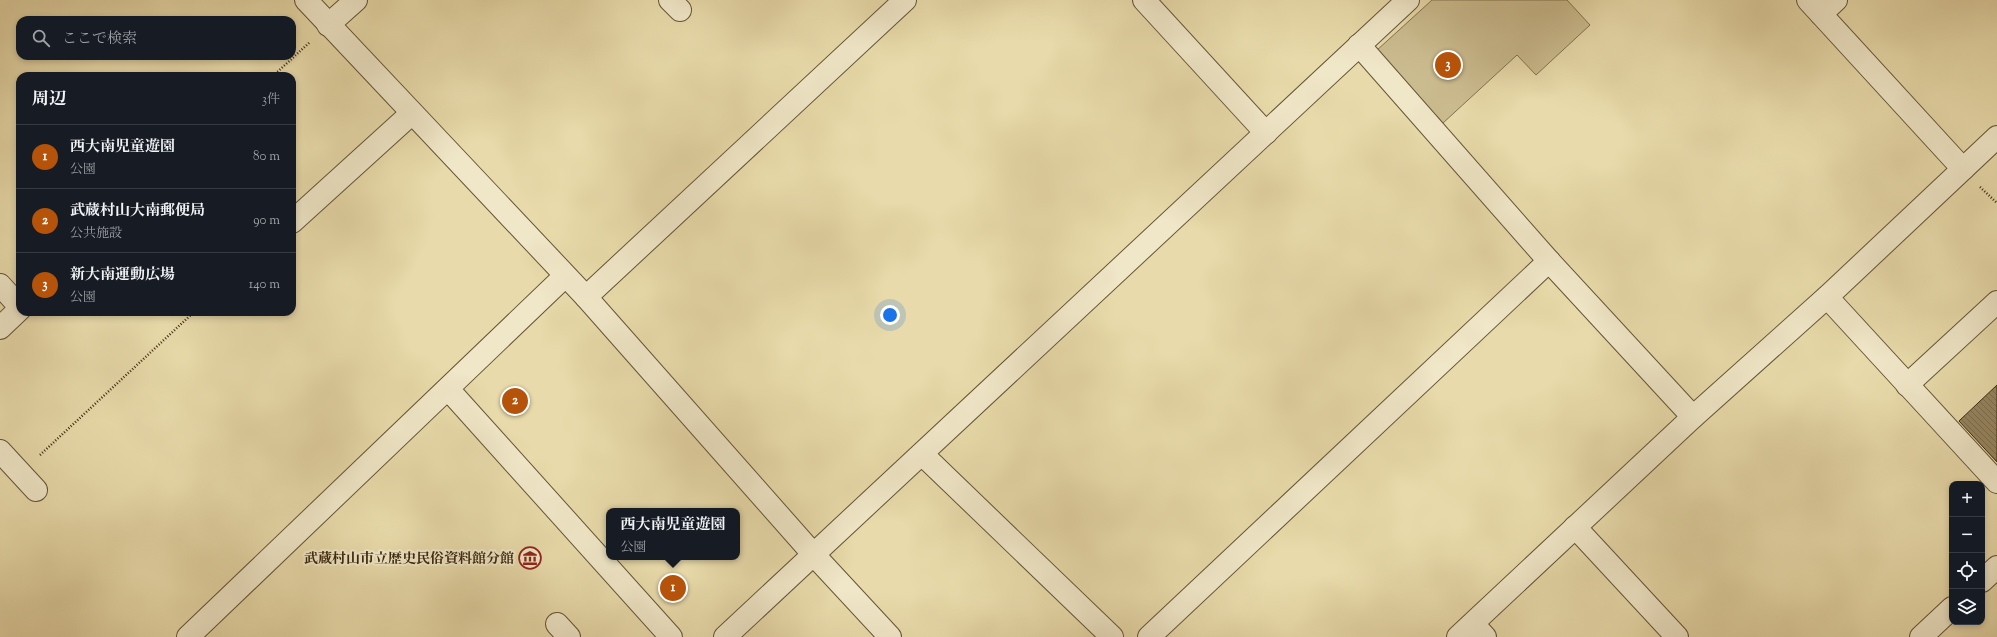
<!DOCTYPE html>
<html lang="ja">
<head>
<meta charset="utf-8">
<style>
	body { margin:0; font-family:"Sorts Mill Goudy","Noto Serif JP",serif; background:#20242c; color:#f1f3f6 }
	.controls { position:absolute; right:12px; bottom:12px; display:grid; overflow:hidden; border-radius:8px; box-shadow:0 2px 6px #0003 }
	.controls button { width:36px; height:36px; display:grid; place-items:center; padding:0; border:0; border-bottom:1px solid #363941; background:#171b24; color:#f1f3f6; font:20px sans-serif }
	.you { position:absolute; left:890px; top:315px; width:14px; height:14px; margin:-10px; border:3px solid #fff; border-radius:50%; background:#1a73e8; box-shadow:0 0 0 6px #1a73e833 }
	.badge { display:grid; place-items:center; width:26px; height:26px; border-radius:50%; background:#b45309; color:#fff; font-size:13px; font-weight:700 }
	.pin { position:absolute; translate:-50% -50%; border:2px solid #fff; box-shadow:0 1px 4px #0006 }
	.popup { position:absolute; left:606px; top:508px; width:134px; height:52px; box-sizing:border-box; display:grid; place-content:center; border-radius:8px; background:#171b24; filter:drop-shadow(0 1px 3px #0005); font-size:13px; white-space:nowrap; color:#9ea1a6 }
	.popup b { font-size:15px; color:#f1f3f6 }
	.popup::after { content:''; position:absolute; left:50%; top:100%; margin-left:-8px; border:8px solid transparent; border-top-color:#171b24 }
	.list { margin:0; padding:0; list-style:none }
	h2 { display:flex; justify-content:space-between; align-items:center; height:52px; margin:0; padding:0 16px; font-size:17px }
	h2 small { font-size:13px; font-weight:400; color:#9ea1a6 }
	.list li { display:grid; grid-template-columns:26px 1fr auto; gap:12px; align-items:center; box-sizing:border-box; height:64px; padding:0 16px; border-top:1px solid #363941 }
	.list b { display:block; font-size:15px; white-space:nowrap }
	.list p { margin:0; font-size:13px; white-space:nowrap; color:#9ea1a6 }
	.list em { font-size:13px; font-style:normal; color:#9ea1a6 }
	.icon { flex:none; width:22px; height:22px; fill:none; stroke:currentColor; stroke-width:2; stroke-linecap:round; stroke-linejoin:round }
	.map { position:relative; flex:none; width:1997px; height:637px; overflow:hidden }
	.search { position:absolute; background:#171b24; box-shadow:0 2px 6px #0003; left:16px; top:16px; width:280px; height:44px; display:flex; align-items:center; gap:10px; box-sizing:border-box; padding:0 14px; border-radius:12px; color:#9ea1a6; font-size:15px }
	.panel { position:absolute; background:#171b24; box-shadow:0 2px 6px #0003; left:16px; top:72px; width:280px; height:244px; border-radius:12px }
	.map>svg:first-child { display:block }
	.green { fill:#cbbc8f; stroke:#83724e }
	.building { fill:url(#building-back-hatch); stroke:#3b290e }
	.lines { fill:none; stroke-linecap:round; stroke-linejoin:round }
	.minor-casing { stroke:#665535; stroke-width:24 }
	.path { stroke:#3b290e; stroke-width:2.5; stroke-dasharray:1 2; stroke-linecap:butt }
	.minor { stroke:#f0e7c8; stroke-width:22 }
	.labels { text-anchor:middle; stroke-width:4; stroke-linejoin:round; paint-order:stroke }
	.poi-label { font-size:14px; font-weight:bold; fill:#3b290e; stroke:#f0e7c8; text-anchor:end }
</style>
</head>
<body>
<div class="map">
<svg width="1997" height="637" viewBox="0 0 1997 637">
	<defs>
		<pattern id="building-back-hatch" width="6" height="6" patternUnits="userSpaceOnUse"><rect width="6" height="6" fill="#95855f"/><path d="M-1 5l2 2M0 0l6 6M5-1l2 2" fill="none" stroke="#7b6d4d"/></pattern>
	</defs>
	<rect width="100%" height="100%" fill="#e8daaa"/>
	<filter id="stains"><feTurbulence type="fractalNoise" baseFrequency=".005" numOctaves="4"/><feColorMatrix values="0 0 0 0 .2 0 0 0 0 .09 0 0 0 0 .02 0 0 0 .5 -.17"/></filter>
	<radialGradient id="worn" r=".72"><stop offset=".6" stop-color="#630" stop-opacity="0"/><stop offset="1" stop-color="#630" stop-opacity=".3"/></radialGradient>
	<!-- green -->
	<path class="green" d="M1432,0h135l23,25 -54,50 -19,-20 -74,68 -67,-72z"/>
	<!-- building -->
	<path class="building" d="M1997,385v77l-38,-41z"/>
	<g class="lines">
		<!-- minor casing -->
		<g class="minor-casing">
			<g id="minor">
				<path d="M306,0l280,297 228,258 76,82"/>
				<path d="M670,0l10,10"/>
				<path d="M1144,0l122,133"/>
				<path d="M1808,0l155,169"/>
				<path d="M1821,14l15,-14"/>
				<path d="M328,25l28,-25"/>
				<path d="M1359,45l190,216 144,156"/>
				<path d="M292,222l119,-108"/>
				<path d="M0,285l20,22"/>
				<path d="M586,297l319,-297"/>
				<path d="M1827,297l170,185"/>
				<path d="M0,328l20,-19"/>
				<path d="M1907,385l90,-83"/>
				<path d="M448,389l223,248"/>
				<path d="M0,451l36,39"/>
				<path d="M922,454l190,183"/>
				<path d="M1575,527l102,110"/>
				<path d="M1982,581l15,-14"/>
				<path d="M557,624l12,13"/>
				<path d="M1473,624l12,13"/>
				<path d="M188,637l377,-361"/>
				<path d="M725,637l683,-637"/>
				<path d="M1149,637l400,-376"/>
				<path d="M1458,637l235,-220 134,-120 170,-160"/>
				<path d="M1921,637l31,-29"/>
			</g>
		</g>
		<!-- path -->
		<g class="path">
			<path d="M273,76l37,-34"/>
			<path d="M1980,187l17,16"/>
			<path d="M40,455l154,-143"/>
		</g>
		<!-- minor -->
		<use href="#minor" class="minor"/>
	</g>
	<!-- icons -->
	<defs>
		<g id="museum-ring" transform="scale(1.15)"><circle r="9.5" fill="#f0e7c8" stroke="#8f2418" stroke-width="1.5"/><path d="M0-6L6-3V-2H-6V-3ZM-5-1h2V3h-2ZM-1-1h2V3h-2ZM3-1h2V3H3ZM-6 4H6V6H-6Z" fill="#8f2418"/></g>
	</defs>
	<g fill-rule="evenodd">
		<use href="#museum-ring" x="530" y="558"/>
	</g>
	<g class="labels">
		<!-- poi labels -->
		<g class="poi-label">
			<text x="514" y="563">武蔵村山市立歴史民俗資料館分館</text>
		</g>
	</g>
	<rect width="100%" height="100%" filter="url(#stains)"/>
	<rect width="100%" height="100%" fill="url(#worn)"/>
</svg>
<div class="controls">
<button>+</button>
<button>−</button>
<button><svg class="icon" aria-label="locate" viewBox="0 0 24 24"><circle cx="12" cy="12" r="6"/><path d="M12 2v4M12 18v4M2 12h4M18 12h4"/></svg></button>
<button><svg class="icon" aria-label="layers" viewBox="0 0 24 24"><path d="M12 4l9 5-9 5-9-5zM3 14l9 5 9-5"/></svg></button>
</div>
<div class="you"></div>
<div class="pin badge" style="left:673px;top:588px">1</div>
<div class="popup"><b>西大南児童遊園</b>公園</div>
<div class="pin badge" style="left:515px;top:401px">2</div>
<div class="pin badge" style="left:1448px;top:65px">3</div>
<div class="search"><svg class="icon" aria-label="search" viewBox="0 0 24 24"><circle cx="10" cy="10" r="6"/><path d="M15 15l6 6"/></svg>ここで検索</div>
<section class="panel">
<h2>周辺<small>3件</small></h2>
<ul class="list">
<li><span class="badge">1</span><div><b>西大南児童遊園</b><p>公園</p></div><em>80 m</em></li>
<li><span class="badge">2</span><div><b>武蔵村山大南郵便局</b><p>公共施設</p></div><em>90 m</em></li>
<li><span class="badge">3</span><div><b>新大南運動広場</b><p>公園</p></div><em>140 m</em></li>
</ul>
</section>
</div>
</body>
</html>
